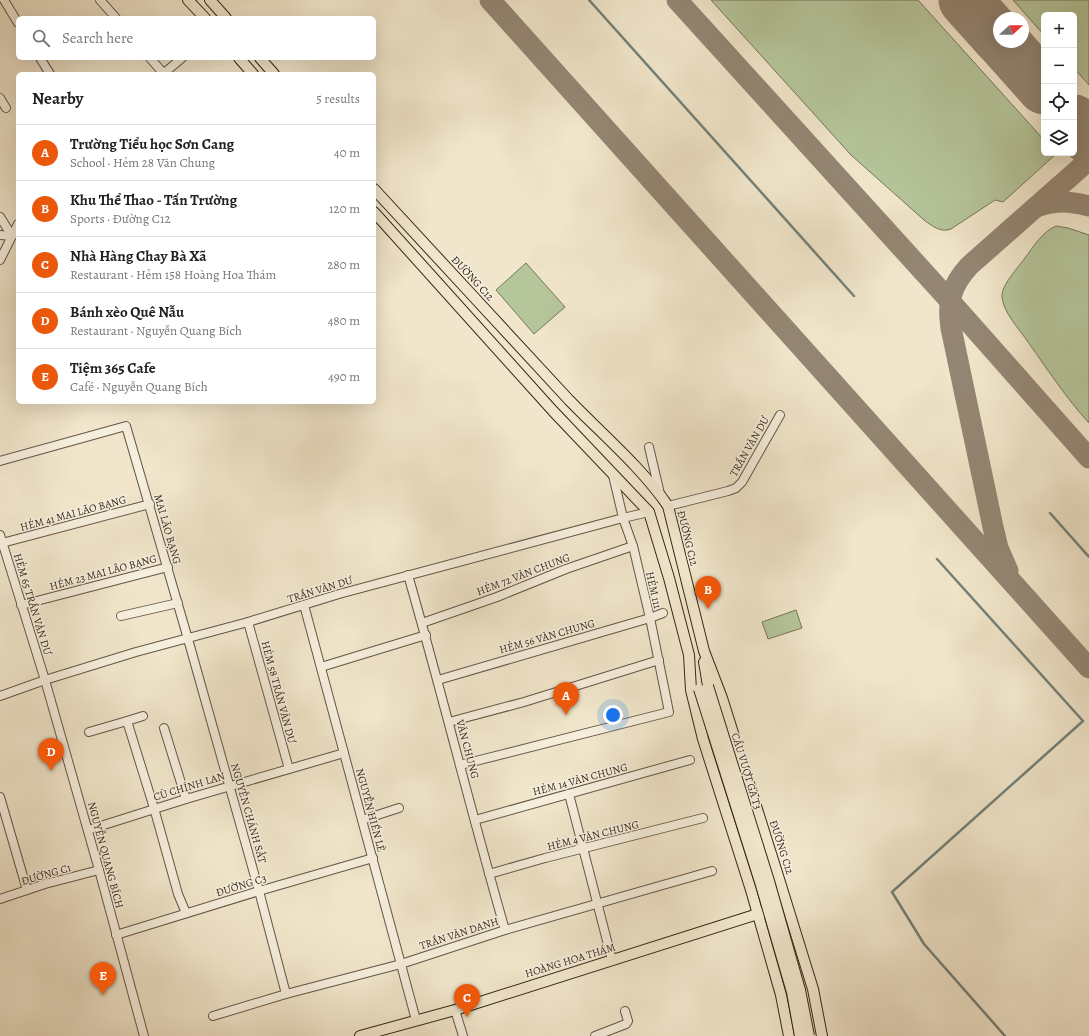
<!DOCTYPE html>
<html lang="en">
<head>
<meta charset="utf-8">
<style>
	body { margin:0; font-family:Alegreya,serif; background:#f2f2f2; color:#222 }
	.controls { position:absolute; right:12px; top:12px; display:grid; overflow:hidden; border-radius:6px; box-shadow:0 4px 16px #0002 }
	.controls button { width:36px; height:36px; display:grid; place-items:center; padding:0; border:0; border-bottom:1px solid #e0e0e0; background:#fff; color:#222; font:20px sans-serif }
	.compass { position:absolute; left:993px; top:12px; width:36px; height:36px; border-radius:50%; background:#fff; box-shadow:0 4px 16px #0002; rotate:69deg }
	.you { position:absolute; left:613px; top:715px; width:14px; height:14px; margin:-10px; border:3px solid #fff; border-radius:50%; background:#1a73e8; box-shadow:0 0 0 6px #1a73e833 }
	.badge { display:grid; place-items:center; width:26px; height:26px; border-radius:50%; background:#ea580c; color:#fff; font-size:13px; font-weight:700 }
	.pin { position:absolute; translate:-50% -33px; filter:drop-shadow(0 1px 2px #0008) }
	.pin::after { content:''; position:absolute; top:21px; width:14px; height:12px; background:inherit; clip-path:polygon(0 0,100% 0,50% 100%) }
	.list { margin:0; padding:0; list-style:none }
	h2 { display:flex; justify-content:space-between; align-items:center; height:52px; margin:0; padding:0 16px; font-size:17px }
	h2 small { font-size:13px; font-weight:400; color:#767676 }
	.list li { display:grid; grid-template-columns:26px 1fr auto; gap:12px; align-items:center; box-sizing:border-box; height:56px; padding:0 16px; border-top:1px solid #e0e0e0 }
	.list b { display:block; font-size:15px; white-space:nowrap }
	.list p { margin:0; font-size:13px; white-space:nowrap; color:#767676 }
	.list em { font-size:13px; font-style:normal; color:#767676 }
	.icon { flex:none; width:22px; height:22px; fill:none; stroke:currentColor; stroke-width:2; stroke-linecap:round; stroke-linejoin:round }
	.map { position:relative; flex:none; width:1089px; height:1036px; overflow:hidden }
	.search { position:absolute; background:#fff; box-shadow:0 4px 16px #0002; left:16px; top:16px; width:360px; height:44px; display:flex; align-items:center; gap:10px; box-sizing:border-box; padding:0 14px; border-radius:6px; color:#767676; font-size:15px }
	.panel { position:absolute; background:#fff; box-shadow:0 4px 16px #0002; left:16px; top:72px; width:360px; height:332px; border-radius:6px }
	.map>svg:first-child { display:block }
	.green { fill:#b6c69b; stroke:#76765b }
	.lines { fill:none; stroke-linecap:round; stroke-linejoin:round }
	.stream { stroke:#738179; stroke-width:2.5 }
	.taxiway { stroke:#948673; stroke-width:21 }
	.runway { stroke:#948673; stroke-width:53 }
	.minor-casing { stroke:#655547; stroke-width:10 }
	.major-casing { stroke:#36251b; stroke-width:12 }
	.minor { stroke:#f6efdd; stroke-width:8 }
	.major { stroke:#f1e6cb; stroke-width:10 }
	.major-bridge-casing { stroke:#36251b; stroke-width:12; stroke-linecap:butt }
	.major-bridge { stroke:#f1e6cb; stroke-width:10 }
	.labels { text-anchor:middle; stroke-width:3; stroke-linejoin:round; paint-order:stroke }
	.street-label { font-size:11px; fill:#36251b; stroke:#f6efdd }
</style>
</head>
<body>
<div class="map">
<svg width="1089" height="1036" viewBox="0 0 1089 1036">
	<rect width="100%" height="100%" fill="#f1e6cb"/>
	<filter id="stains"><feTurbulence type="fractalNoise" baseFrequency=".005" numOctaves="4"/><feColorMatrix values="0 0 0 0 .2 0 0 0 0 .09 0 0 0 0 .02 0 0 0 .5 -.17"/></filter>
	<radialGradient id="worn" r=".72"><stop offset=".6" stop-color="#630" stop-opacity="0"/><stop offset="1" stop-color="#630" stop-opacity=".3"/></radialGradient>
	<!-- green -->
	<g class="green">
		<path d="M711,0h207l126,140v13l12,1 -53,48 -8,-2 -44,29c-10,4 -19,-3 -27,-9l-73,-65z"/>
		<path d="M1013,0h76v85l-15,-17v-53h-30v20z"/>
		<path d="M1056,226l12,2 21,7v188c-23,-25 -41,-53 -61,-81 -8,-12 -25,-30 -26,-45 -1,-12 16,-29 23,-39 9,-12 17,-26 31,-32z"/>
		<path d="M526,263l39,44 -31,27 -38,-44z"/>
		<path d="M796,610l6,18 -34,11 -6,-17z"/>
	</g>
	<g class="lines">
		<!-- stream -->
		<g class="stream">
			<path d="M589,0l265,296"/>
			<path d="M1050,513l39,44"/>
			<path d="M937,559l146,162 -191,171 32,52 81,92"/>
		</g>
		<!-- taxiway -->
		<g class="taxiway">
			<path d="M490,0l599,668"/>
			<path d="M677,0l273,301 139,157"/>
			<path d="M1036,207c21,-7 33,-6 53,-1"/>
			<path d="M1008,571l-10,-23 -5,-21 -42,-199c-4,-27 0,-42 18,-62l120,-106"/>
		</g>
		<!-- runway -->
		<g class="runway">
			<path d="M965,0l34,38"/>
			<path d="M1003,42l41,46"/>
			<path d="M1074,121l15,17"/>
		</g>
		<!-- minor casing -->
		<g class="minor-casing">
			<g id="minor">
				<path d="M4,0l14,23"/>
				<path d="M100,0l16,18"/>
				<path d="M40,58l10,16"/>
				<path d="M150,58l14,16"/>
				<path d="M163,74l19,-16"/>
				<path d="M0,98l6,10"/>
				<path d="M0,217l12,19"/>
				<path d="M0,235l12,1"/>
				<path d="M0,260l18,-36"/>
				<path d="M649,447l11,47"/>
				<path d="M0,461l126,-35 62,213 71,252 27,103"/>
				<path d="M668,506l60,-15 8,-3 6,-6 38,-67"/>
				<path d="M0,535l45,145 54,190 45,166"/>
				<path d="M2,543l148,-39"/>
				<path d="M408,575c34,118 63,237 97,355"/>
				<path d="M21,605l147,-38"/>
				<path d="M304,605l112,415"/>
				<path d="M121,616l57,-13"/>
				<path d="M248,622l41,147"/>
				<path d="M422,623l75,-26 69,-28 67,-23"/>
				<path d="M321,667l105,-32"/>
				<path d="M438,680l212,-62 13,-5"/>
				<path d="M0,696l45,-16 91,-28 112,-30 91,-28 284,-76 26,-6"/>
				<path d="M143,716l-16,5 27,87 24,86 8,19"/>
				<path d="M449,722l75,-20 135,-42"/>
				<path d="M164,728l22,71"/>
				<path d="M89,732l38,-11"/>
				<path d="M460,765l209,-53 -19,-94 -17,-72 -10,-28 -10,-43"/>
				<path d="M569,794l43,166"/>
				<path d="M0,797l27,93"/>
				<path d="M362,820l37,-12"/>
				<path d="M475,820l215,-60"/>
				<path d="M88,830l98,-31 158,-46"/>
				<path d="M489,874l56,-16 158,-40"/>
				<path d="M0,899l45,-15 54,-14"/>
				<path d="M116,935l143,-44 114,-33"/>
				<path d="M455,1010l8,26"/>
				<path d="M213,1016l73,-22 115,-30 104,-34 207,-59"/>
				<path d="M595,1036l31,-12 2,-3 -3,-10"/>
			</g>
		</g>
		<!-- major casing -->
		<g class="major-casing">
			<g id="major">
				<path d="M188,0l17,18"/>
				<path d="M210,0l16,18"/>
				<path d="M239,58l14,16"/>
				<path d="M260,58l14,16"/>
				<path d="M374,189c65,70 130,141 195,211 33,34 73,68 99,106l36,145 18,47 57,181 34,110 9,47"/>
				<path d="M374,212l179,199 96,101 20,66 20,77 2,35 12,49 48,151 30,105 8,41"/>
				<path d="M704,662l4,24"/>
				<path d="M360,1036l95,-26 309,-98"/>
			</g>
		</g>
		<!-- minor -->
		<use href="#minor" class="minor"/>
		<!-- major -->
		<use href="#major" class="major"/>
		<!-- major-bridge casing -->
		<g class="major-bridge-casing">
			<g id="major-bridge">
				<path d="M708,686l61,195 31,109 9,46"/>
				<path d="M699,689l62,196 31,107 8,44"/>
			</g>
		</g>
		<!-- major-bridge -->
		<use href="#major-bridge" class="major-bridge"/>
	</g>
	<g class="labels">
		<!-- street labels -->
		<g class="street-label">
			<text transform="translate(473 278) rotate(47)" y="4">ĐƯỜNG C12</text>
			<text transform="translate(749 446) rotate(-60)" y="4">TRẦN VĂN DƯ</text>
			<text transform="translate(73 513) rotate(-15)" y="4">HẺM 41 MAI LÃO BẠNG</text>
			<text transform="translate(168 529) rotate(74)" y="4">MAI LÃO BẠNG</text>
			<text transform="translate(688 538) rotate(76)" y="4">ĐƯỜNG C12</text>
			<text transform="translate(103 572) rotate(-15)" y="4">HẺM 23 MAI LÃO BẠNG</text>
			<text transform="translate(523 574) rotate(-21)" y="4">HẺM 72 VĂN CHUNG</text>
			<text transform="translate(320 589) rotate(-17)" y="4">TRẦN VĂN DƯ</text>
			<text transform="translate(654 590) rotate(77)" y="4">HẺM 111</text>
			<text transform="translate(33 604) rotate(73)" y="4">HẺM 65 TRẦN VĂN DƯ</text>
			<text transform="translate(547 636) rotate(-16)" y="4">HẺM 56 VĂN CHUNG</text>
			<text transform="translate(279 692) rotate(75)" y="4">HẺM 58 TRẦN VĂN DƯ</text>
			<text transform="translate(468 749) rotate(75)" y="4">VĂN CHUNG</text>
			<text transform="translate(747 771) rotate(73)" y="4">CẦU VƯỢT GA T3</text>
			<text transform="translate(580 779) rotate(-15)" y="4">HẺM 14 VĂN CHUNG</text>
			<text transform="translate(189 786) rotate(-17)" y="4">CÙ CHÍNH LAN</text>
			<text transform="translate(371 810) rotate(75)" y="4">NGUYỄN HIẾN LÊ</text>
			<text transform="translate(249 813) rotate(74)" y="4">NGUYỄN CHÁNH SẮT</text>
			<text transform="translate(593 835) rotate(-14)" y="4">HẺM 4 VĂN CHUNG</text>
			<text transform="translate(782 847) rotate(72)" y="4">ĐƯỜNG C12</text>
			<text transform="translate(106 855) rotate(75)" y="4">NGUYỄN QUANG BÍCH</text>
			<text transform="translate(46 874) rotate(-16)" y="4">ĐƯỜNG C1</text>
			<text transform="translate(241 885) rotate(-17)" y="4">ĐƯỜNG C3</text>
			<text transform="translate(459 933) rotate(-18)" y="4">TRẦN VĂN DANH</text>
			<text transform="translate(570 960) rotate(-17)" y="4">HOÀNG HOA THÁM</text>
		</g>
	</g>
	<rect width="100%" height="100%" filter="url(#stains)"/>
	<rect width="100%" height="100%" fill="url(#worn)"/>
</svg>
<div class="controls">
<button>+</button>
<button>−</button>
<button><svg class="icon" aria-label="locate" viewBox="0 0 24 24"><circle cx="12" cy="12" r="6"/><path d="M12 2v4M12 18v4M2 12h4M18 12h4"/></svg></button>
<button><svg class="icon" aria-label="layers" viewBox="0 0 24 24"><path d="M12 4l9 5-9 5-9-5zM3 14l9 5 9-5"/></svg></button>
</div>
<svg class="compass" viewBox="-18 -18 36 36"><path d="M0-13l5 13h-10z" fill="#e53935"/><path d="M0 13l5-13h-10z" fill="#767676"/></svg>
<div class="you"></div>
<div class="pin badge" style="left:566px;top:715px">A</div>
<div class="pin badge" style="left:708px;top:609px">B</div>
<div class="pin badge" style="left:467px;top:1017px">C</div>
<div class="pin badge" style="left:51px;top:771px">D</div>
<div class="pin badge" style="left:103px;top:995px">E</div>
<div class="search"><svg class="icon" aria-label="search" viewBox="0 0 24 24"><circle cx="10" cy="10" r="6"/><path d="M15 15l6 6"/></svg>Search here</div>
<section class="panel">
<h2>Nearby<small>5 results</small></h2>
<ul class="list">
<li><span class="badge">A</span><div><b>Trường Tiểu học Sơn Cang</b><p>School · Hẻm 28 Văn Chung</p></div><em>40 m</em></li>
<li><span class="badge">B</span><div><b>Khu Thể Thao - Tấn Trường</b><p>Sports · Đường C12</p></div><em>120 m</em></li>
<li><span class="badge">C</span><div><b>Nhà Hàng Chay Bà Xã</b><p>Restaurant · Hẻm 158 Hoàng Hoa Thám</p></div><em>280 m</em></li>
<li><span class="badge">D</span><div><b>Bánh xèo Quê Nẫu</b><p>Restaurant · Nguyễn Quang Bích</p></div><em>480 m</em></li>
<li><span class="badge">E</span><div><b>Tiệm 365 Cafe</b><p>Café · Nguyễn Quang Bích</p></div><em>490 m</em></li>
</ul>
</section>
</div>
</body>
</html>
